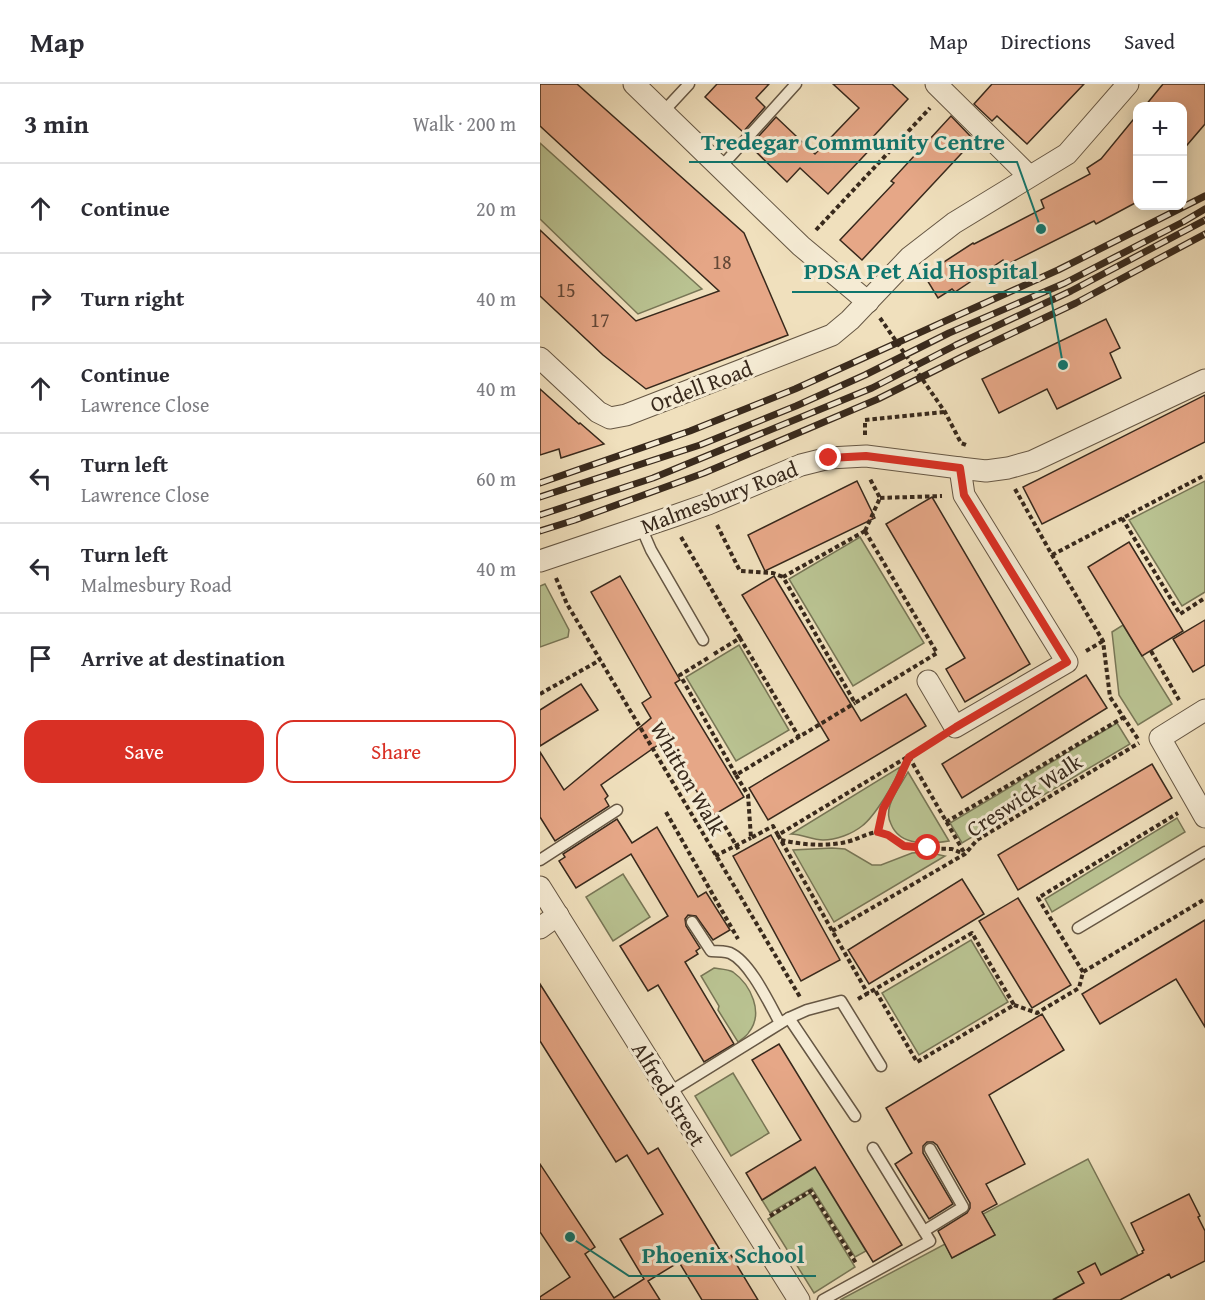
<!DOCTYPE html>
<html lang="en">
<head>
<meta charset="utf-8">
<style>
	body { margin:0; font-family:"Gentium Book Plus",serif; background:#f7f7f7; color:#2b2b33 }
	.controls { position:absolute; right:18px; top:18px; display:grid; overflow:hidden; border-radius:12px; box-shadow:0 3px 15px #0003 }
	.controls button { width:54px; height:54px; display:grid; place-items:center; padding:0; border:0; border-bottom:2px solid #e1e1e2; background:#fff; color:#2b2b33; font:30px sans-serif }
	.stop { position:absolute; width:18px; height:18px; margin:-14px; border:4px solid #d93025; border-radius:50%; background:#fff }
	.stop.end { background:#d93025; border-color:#fff; box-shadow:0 2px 6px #0008 }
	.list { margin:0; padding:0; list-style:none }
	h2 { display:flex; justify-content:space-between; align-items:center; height:78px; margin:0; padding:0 24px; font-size:26px }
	h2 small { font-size:20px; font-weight:400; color:#7c7c81 }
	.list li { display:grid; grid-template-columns:39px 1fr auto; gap:18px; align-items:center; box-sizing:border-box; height:90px; padding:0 24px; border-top:2px solid #e1e1e2 }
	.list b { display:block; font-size:22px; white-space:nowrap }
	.list p { margin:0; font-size:20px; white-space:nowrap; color:#7c7c81 }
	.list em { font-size:20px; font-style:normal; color:#7c7c81 }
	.actions { display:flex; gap:12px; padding:18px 24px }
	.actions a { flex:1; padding:14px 0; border:2px solid #d93025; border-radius:18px; text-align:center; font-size:21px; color:#d93025 }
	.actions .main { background:#d93025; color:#fff }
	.icon { flex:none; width:33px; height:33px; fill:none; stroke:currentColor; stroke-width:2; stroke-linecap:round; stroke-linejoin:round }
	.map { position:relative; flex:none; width:665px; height:1216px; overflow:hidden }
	header { display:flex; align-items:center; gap:36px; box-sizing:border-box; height:84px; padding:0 30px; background:#fff; border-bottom:2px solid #e1e1e2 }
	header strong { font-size:28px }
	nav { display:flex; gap:33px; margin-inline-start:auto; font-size:21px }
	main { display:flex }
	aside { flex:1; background:#fff }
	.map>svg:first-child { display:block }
	.green { fill:#b9c291; stroke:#787656; stroke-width:1.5 }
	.building { fill:#e6a787; stroke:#38291c; stroke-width:1.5 }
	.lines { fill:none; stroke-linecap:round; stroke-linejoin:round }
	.lane-casing { stroke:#665744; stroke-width:13 }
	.street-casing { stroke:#665744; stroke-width:23 }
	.path { stroke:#38291c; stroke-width:4; stroke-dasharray:4.5 3; stroke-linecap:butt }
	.lane { stroke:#f5ebd4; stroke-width:10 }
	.street { stroke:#f5ebd4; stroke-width:21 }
	.rail-casing { stroke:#38291c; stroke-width:7 }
	.rail { stroke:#f5ebd4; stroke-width:4.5; stroke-dasharray:14; stroke-linecap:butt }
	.path-bridge { stroke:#38291c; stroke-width:4; stroke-dasharray:4.5 3; stroke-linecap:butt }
	.route { stroke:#d93025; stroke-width:8 }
	.labels { text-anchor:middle; stroke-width:6; stroke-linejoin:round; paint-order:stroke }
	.number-label { font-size:20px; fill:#644837 }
	.street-label { font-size:22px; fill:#38291c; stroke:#f5ebd4 }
	.leader { fill:none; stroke:#0f766e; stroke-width:2 }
	.callout-dot { fill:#0f766e; stroke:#f5ebd4; stroke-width:2 }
	.callout-label { font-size:24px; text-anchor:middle; font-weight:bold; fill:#0f766e; stroke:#f5ebd4; stroke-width:6; stroke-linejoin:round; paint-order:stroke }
</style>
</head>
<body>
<header>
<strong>Map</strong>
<nav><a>Map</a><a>Directions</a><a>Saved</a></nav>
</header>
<main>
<aside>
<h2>3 min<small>Walk · 200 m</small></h2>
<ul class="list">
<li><svg class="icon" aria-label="ahead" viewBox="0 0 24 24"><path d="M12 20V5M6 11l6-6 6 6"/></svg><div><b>Continue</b></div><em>20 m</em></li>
<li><svg class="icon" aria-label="right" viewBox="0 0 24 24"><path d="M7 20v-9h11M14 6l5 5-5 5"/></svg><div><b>Turn right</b></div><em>40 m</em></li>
<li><svg class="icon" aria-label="ahead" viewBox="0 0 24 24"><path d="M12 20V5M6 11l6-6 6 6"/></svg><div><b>Continue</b><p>Lawrence Close</p></div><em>40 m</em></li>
<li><svg class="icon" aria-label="left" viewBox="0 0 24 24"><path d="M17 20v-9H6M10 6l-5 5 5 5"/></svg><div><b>Turn left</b><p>Lawrence Close</p></div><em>60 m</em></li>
<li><svg class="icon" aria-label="left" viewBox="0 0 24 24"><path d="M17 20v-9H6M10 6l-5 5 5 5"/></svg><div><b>Turn left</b><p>Malmesbury Road</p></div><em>40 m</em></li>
<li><svg class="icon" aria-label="arrive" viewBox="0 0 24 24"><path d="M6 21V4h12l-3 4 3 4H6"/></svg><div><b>Arrive at destination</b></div></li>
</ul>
<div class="actions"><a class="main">Save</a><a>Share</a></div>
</aside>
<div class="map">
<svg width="665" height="1216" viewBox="0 0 665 1216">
	<rect width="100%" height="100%" fill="#f0e0bd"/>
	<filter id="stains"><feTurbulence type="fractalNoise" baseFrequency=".00333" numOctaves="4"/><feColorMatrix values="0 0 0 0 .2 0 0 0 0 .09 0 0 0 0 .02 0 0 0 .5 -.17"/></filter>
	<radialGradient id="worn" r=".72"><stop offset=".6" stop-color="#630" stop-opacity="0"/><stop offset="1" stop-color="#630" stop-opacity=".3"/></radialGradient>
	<!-- green -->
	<g class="green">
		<path d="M0,59l162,146 -64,25 -98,-95z"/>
		<path d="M665,397v111l-23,14 -53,-86z"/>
		<path d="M320,453l64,106 -71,43 -64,-107z"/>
		<path d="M5,500l24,46 -1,7 -28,10v-61z"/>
		<path d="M583,541l49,79 -34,21 -19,-30 -7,-63z"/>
		<path d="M199,561l50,85 -53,31 -50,-84z"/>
		<path d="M577,639l13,21 -168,99 -12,-20z"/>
		<path d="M360,683c-4,15 -26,50 -38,59 -10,8 -26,14 -39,14 -11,0 -21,-6 -32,-6z"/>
		<path d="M368,688l41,69c-19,3 -49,6 -58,-17 -3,-6 -3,-13 -1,-19 3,-11 12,-22 18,-33z"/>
		<path d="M637,734l8,14 -133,80 -7,-13z"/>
		<path d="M292,764l13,1 27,16h9l31,-12 14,-1 19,4 -111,66 -41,-72z"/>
		<path d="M83,790l27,43 -37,24 -27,-44z"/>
		<path d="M431,856l37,62 -89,53 -37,-62z"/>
		<path d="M174,884c6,1 14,1 19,4 18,13 31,41 16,60 -2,4 -7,7 -11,10l-20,-32 1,-4 -18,-30z"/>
		<path d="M193,989l36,60 -38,23 -36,-60z"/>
		<path d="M548,1075l50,96 -37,20 -23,-3 6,11 -32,17h-212l105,-56 7,14 43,-23 -12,-21z"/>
		<path d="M279,1081l3,14 44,72 -11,6 -43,-69 -42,25 -8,-13z"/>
		<path d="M270,1109l45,74 -41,26 -46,-74z"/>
	</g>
	<!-- building -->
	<g class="building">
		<path d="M0,0h37l167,149 44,102 -142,54 -43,-34 -63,-59v-66l96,91 83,-30 -179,-165z"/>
		<path d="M177,0h52l-13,14 9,9 -22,25 -38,-35z"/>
		<path d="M293,0h59l16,15 -36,39 5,4 -49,52 -28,-26 -13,14 -37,-36 26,-29 39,37 44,-46z"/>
		<path d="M452,0h92l-57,60 -30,-28 -5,5 -18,-17z"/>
		<path d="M623,0h42v40l-23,27v-45h-37z"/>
		<path d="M597,31v87l-41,22 -2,-3 -88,44 -3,-5 -48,32 -3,-3 -14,9 -14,-23 49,-32 1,1 70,-36 -3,-8 49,-26 -3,-6 14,-9z"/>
		<path d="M411,32l23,24 -112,120 -22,-20 54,-57 -3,-2z"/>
		<path d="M566,235l14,29 -10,5 11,25 -64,31 -10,-20 -48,24 -17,-34z"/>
		<path d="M0,305l39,35 1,-1 24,21 -43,14 -2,-9 -19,6z"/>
		<path d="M665,311v47l-163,82 -19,-37z"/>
		<path d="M317,397l18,37 -110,53 -17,-36z"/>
		<path d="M392,413l98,167 -65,38 -19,-33 19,-11 -79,-134z"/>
		<path d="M589,458l54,89 -41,25 -54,-89z"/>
		<path d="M80,492l60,104 -5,3 69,114 -32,19 -47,-76 -64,45 7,11 -3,3 4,7 -54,35 -15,-24v-65l24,38 87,-72 -9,-15 9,-6 -60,-105z"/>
		<path d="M234,492l87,145 45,-27 20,32 -158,94 -19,-32 80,-48 -87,-145z"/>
		<path d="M665,536v45l-12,7 -20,-33z"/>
		<path d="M546,591l21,33 -145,90 -20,-34z"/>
		<path d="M41,600l17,26 -58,36v-36z"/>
		<path d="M612,680l20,34 -154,92 -20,-35z"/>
		<path d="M77,735l15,24 25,-16 41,70 8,-5 24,38 -17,10 -17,-24 -8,-1 -3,4 1,7 14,22 -4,3 2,3 -13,8 49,82 -30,18 -46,-77 -10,6 -28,-45 48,-30 -37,-62 -55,34 -17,-27 6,-4 -2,-3z"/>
		<path d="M231,751l69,125 -39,21 -68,-125z"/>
		<path d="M422,795l22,35 -115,70 -21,-34z"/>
		<path d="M478,814l53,87 -39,23 -53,-87z"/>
		<path d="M665,836v107l-29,-48 -76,45 -18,-30z"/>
		<path d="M0,900l108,170 10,-6 65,107 6,-3 29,48h-56l-23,-38 -31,19 12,19h-120v-3l30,-20 -30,-45v-68l55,83 -10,7 29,44 30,-19 -24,-40 43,-25 -36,-59 -11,7 -76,-121z"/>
		<path d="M502,930l22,36 -75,45 36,69 -39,20 11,20 -15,8 13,23 -43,23 -14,-27 29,-18 3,-5v-5l-33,-58 -4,-3h-6l-4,4v7l30,51 -24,15 -34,-55 17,-11 -26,-45z"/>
		<path d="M239,960l123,201 -29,17 -58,-95 -53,33 -16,-27 55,-33 -49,-80z"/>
		<path d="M649,1110l11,22 -2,1 7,14v30l-34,17 -2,-4 -49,26h-67l31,-17 -6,-11 17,-9 6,12 42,-22 -1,-2 2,-1 -13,-27z"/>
	</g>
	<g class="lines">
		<!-- lane casing -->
		<g class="lane-casing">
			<g id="lane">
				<path d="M123,28l26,-28"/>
				<path d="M180,84l76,-84"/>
				<path d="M101,443l10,23 52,90"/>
				<path d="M0,776l77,-50"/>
				<path d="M152,838l19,29c6,0 13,0 19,2 20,9 39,50 50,70"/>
				<path d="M538,844l127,-76"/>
				<path d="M249,934l66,98"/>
				<path d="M128,1009l121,-75 18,-8 34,-9 40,65"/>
				<path d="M384,1147l39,-24 -33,-58"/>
				<path d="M283,1216l107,-59 -57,-93"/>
			</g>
		</g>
		<!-- street casing -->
		<g class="street-casing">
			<g id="street">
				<path d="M94,0l167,162 67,56"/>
				<path d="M396,0l93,92"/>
				<path d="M0,274l58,54 12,6 16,-3 206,-80 18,-15 60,-63 44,-34 113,-69 61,-70"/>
				<path d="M0,477l134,-45 34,-12 93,-39 28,-7 37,-2 94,12 26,3 22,-3 25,-7 172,-81"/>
				<path d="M388,597l27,46 112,-65 -103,-167 -4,-27"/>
				<path d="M665,626l-45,28 45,79"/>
				<path d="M0,803l259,413"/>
				<path d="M0,844l18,-13"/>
			</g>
		</g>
		<!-- path -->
		<g class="path">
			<path d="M276,146l114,-122"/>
			<path d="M340,234l65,94 16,31 5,2"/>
			<path d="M325,351v-15l79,-8"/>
			<path d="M475,405l37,66 51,86 7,56 28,42"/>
			<path d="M340,414l62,-2"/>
			<path d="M582,434l58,96 25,-16"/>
			<path d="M177,441l23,46 33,2 10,4"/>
			<path d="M325,447l72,122 -82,50 -72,-126z"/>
			<path d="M325,447l15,-33 -11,-21"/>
			<path d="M141,453l59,101"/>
			<path d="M512,471l153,-80"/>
			<path d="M16,494l11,26 233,393"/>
			<path d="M546,567l17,-10"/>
			<path d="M611,567l28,49"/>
			<path d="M174,570l26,-16 59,99"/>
			<path d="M168,574l-28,17 56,100 119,-72"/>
			<path d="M0,610l60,-34"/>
			<path d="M369,673l56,97"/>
			<path d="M196,691l12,20 3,43 22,-12 5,9 159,-96"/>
			<path d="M126,728l72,127"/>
			<path d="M406,738l178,-105"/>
			<path d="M338,748l10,3 16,11 9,2 39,1 12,5"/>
			<path d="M238,751l90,159"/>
			<path d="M241,756c22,5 48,7 69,1 10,-3 18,-8 28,-9l5,-23 16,-28 9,-23"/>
			<path d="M175,772l36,-18"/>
			<path d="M292,847l133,-77 12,-14 162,-97"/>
			<path d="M543,888l-45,-74 140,-85"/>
			<path d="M318,915l114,-66 42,72 -97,57 -42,-72"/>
			<path d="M474,921l23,8 42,-25 4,-16 122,-73"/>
			<path d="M230,1132l41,-25 45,72"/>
		</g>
		<!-- lane -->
		<use href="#lane" class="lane"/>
		<!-- street -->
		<use href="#street" class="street"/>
		<!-- rail casing -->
		<g class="rail-casing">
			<g id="rail">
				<path d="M0,399l150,-52 105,-42 263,-119 147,-74"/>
				<path d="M0,413l160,-52 96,-39 69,-31 84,-42 116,-50 118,-61 22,-13"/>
				<path d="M0,431l113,-37 219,-90 84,-43 115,-54 134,-71"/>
				<path d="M0,447l35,-11 129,-47 174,-74 84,-42 114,-54 129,-69"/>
			</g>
		</g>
		<!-- rail -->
		<use href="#rail" class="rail"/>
		<!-- path-bridge -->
		<path class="path-bridge" d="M177,729l23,39"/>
	</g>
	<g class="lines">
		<!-- route -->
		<path class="route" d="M289,374l37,-2 94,12 4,27 103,167 -111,65 -47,30 -11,24 -15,28 -5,23 10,3 16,11 24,2"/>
	</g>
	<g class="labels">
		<!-- number labels -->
		<g class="number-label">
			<text x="182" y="185">18</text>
			<text x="26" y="213">15</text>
			<text x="60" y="243">17</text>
		</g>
		<!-- street labels -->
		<g class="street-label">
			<text transform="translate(161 302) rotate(-21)" y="8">Ordell Road</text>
			<text transform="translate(179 413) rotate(-21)" y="8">Malmesbury Road</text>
			<text transform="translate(148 694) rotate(60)" y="8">Whitton Walk</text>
			<text transform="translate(484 711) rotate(-33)" y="8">Creswick Walk</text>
			<text transform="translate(129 1010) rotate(58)" y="8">Alfred Street</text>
		</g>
	</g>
	<!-- callouts -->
	<path class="leader" d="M501 145L477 78H149M523 281L510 208H252M30 1153L89 1192H276"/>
	<g class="callout-dot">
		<circle cx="501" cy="145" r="6"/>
		<circle cx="523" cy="281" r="6"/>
		<circle cx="30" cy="1153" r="6"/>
	</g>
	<g class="callout-label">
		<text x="313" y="66">Tredegar Community Centre</text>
		<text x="381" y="195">PDSA Pet Aid Hospital</text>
		<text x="183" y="1179">Phoenix School</text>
	</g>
	<rect width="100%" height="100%" filter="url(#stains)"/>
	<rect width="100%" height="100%" fill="url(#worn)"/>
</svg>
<div class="controls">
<button>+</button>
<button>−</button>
</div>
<div class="stop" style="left:388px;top:764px"></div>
<div class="stop end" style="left:289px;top:374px"></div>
</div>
</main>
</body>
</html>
